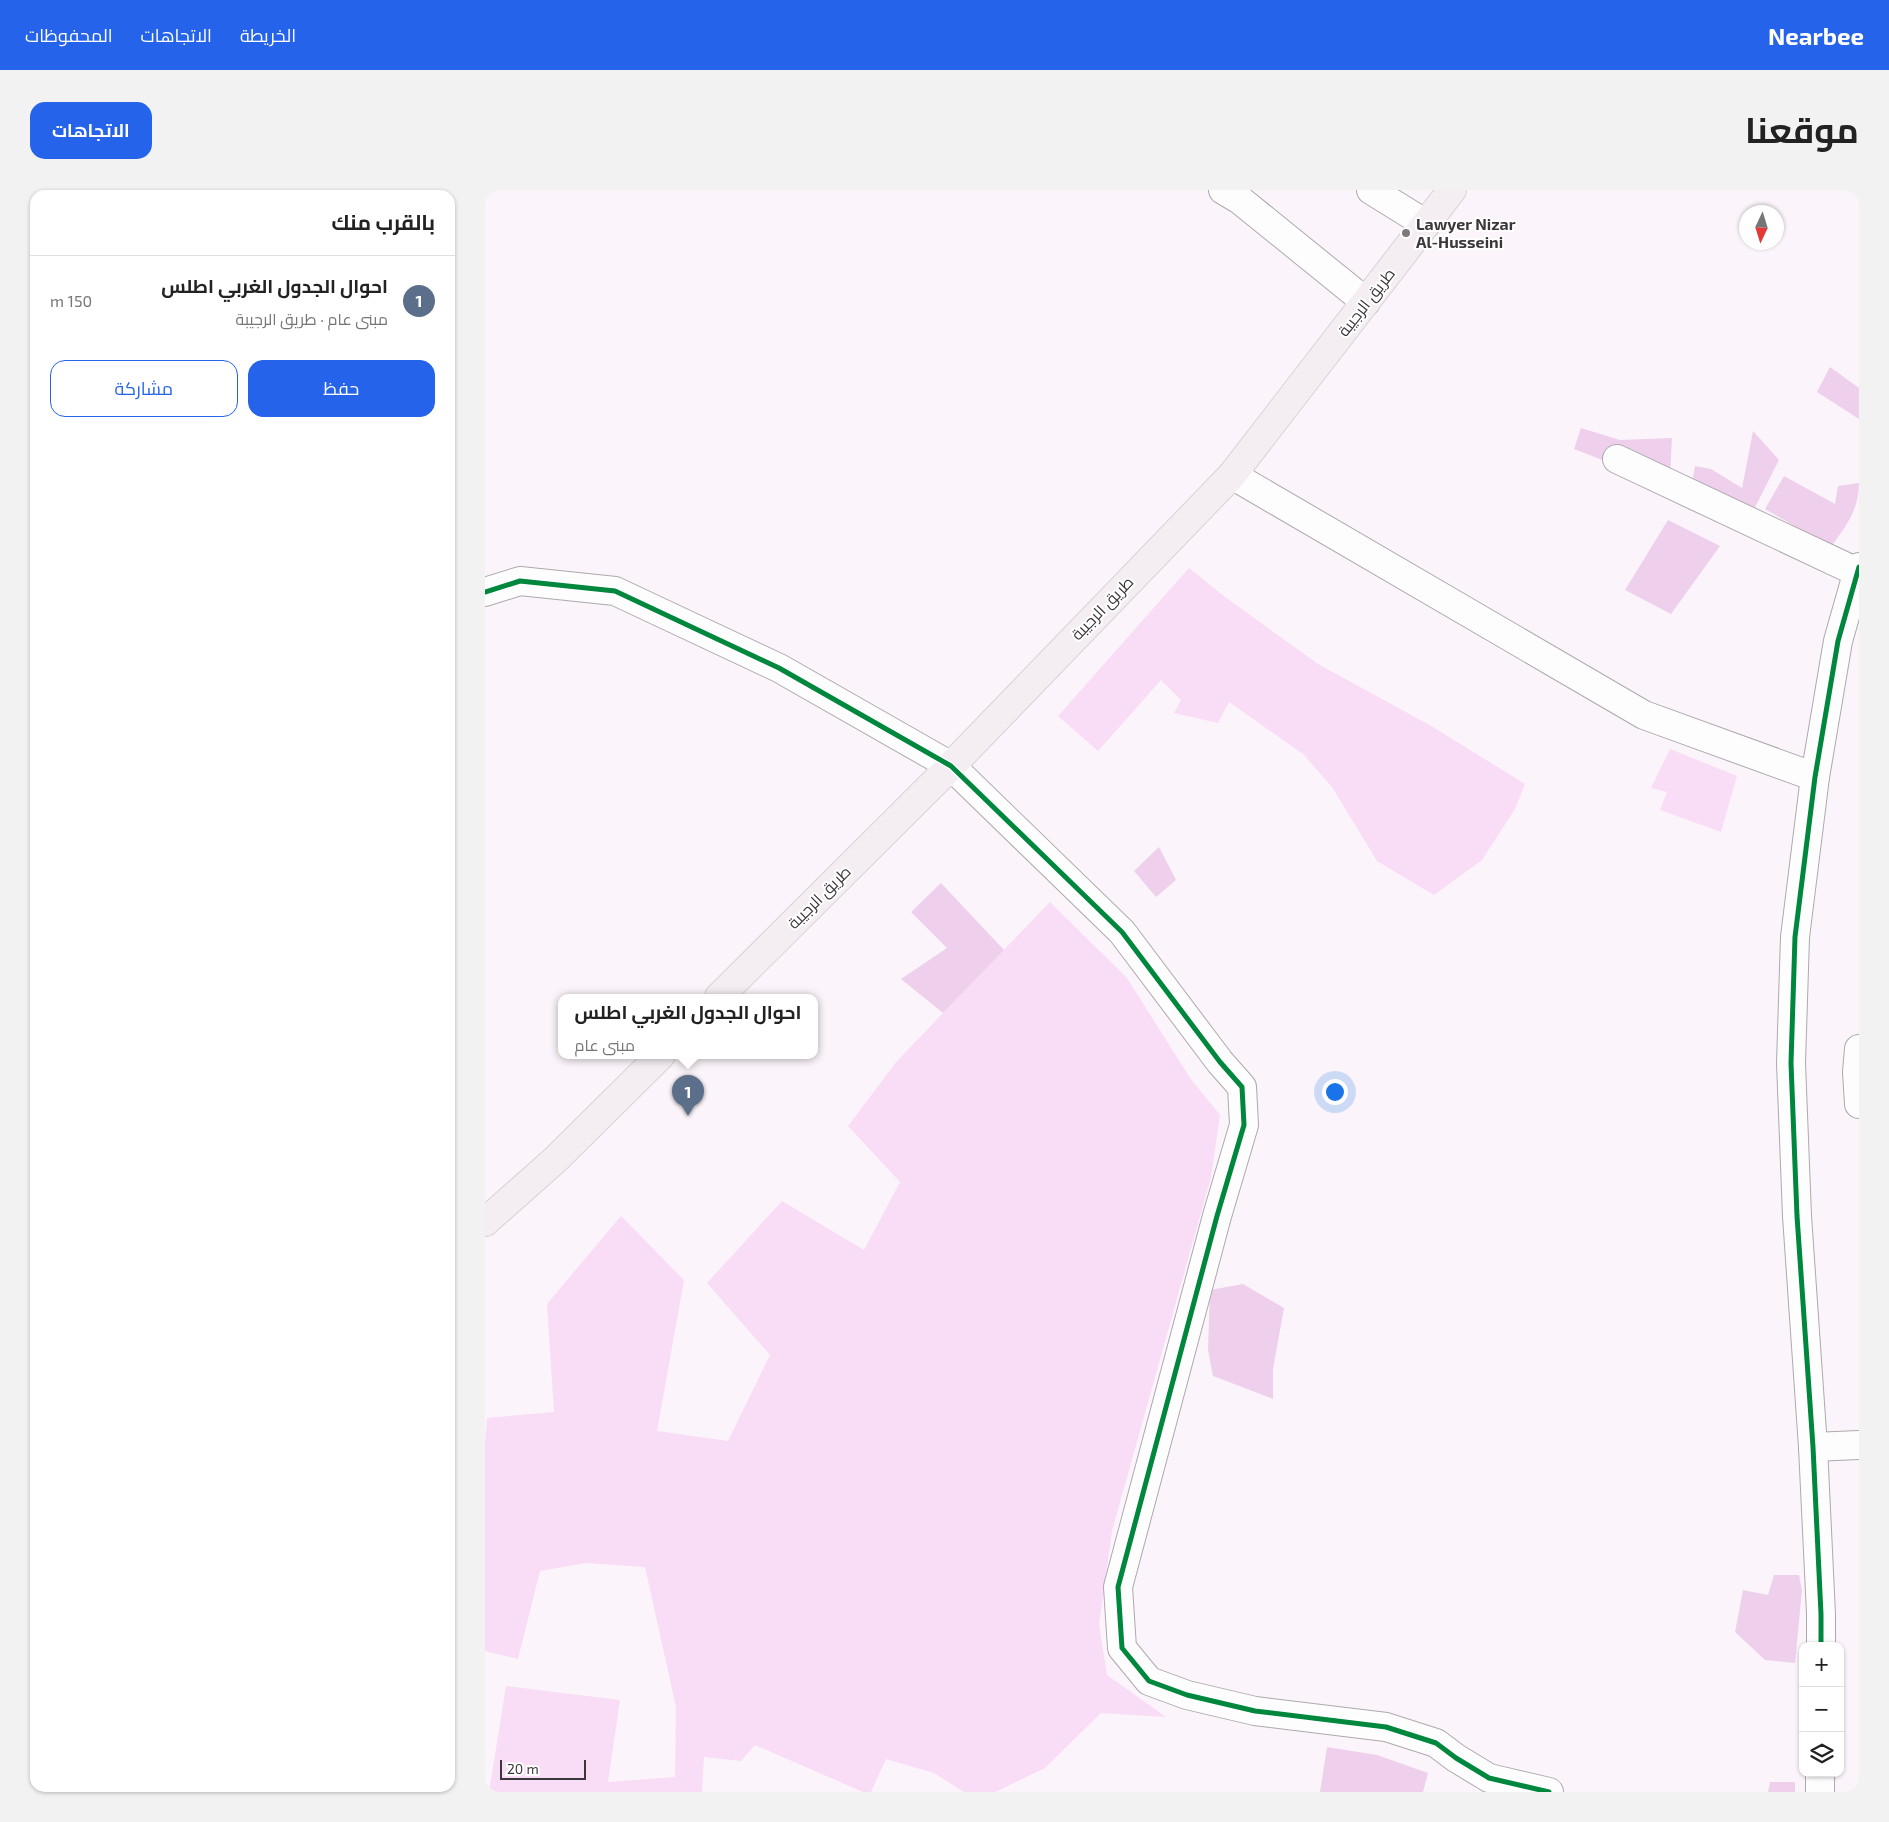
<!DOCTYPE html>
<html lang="ar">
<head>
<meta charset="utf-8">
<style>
	body { margin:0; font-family:"Exo 2",Cairo,sans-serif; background:#f2f2f2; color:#222; direction:rtl }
	.controls { position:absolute; right:15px; bottom:15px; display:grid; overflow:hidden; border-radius:10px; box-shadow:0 1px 4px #0004 }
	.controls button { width:45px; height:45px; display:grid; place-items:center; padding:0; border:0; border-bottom:1px solid #e0e0e0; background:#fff; color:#222; font:25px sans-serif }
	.compass { position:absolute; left:1254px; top:15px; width:45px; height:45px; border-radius:50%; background:#fff; box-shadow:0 1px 4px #0004; rotate:184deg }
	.scale { position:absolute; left:15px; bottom:12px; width:86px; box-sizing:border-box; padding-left:5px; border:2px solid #3c373b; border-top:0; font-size:14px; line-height:18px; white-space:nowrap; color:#3c373b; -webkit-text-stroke:4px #fff; paint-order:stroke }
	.you { position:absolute; left:849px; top:901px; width:18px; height:18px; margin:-12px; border:4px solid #fff; border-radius:50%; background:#1a73e8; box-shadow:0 0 0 8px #1a73e833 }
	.badge { display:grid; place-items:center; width:32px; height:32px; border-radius:50%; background:#2563eb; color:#fff; font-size:16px; font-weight:700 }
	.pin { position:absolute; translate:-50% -41px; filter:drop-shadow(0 1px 2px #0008) }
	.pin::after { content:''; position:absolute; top:26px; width:18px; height:15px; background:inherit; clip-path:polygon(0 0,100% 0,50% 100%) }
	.popup { position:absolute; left:73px; top:804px; width:260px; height:65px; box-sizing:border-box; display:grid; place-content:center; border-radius:10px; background:#fff; filter:drop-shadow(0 1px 4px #0005); font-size:16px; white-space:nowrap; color:#767676 }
	.popup b { font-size:19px; color:#222 }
	.popup::after { content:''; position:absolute; left:50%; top:100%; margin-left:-10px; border:10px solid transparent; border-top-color:#fff }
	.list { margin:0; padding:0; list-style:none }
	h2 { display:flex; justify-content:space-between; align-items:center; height:65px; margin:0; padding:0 20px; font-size:21px }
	h2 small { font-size:16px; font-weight:400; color:#767676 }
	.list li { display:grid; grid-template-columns:32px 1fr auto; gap:15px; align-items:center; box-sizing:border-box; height:90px; padding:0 20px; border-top:1px solid #e0e0e0 }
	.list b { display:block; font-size:19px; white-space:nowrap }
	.list p { margin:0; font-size:16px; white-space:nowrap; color:#767676 }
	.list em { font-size:16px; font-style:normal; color:#767676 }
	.actions { display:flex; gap:10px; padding:15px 20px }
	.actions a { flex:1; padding:11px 0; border:1px solid #2563eb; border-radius:15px; text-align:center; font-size:18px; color:#2563eb }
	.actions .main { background:#2563eb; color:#fff }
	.icon { flex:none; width:28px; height:28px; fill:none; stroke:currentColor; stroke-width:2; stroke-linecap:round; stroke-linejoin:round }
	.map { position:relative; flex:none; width:1374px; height:1602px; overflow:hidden; direction:ltr; border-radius:15px }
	header { display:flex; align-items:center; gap:30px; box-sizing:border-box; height:70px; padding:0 25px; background:#2563eb; color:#fff }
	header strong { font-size:24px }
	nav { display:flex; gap:28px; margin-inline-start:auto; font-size:18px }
	.intro { display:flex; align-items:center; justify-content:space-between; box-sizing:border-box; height:120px; padding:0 30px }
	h1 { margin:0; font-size:35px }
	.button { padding:12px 22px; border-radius:15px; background:#2563eb; color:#fff; font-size:18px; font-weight:700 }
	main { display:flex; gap:30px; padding:0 30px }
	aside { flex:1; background:#fff; border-radius:15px; box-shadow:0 1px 4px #0004 }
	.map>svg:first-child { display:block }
	.green { fill:#f9dcf5 }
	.forest { fill:#efd0ec }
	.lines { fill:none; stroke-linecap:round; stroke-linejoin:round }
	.minor-casing { stroke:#ada9ad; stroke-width:30 }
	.major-casing { stroke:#d6d3d6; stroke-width:30 }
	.minor { stroke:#fefdfe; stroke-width:28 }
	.major { stroke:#f4eef3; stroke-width:28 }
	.cycleway-casing { stroke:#fff; stroke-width:8 }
	.cycleway { stroke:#00873e; stroke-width:5 }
	.poi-dot { fill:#7f797e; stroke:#fff; stroke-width:2 }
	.labels { text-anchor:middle; stroke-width:4; stroke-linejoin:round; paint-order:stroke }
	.poi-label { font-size:16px; font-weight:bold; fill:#3c373b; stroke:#fff; text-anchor:start }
	.street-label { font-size:16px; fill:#3c373b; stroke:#fff }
</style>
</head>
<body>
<header>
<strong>Nearbee</strong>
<nav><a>الخريطة</a><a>الاتجاهات</a><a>المحفوظات</a></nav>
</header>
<div class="intro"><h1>موقعنا</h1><a class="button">الاتجاهات</a></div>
<main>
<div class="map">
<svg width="1374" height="1602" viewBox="0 0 1374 1602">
	<rect width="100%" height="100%" fill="#fbf4fa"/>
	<!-- green -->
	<g class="green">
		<path d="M704,378l36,29 93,67 115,63 92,57 -10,25 -33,51 -48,35 -57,-34 -45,-74 -29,-33 -74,-52 -11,21 -44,-10 7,-13 -20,-20 -63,71 -40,-35z"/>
		<path d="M1185,559l67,27 -16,56 -61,-22 7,-18 -16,-4z"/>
		<path d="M565,712l77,76 63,100 30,37 -9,62 -99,354 -13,93 8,51 59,42 -65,-4 -56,55 -50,24h-31l-30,-19 -48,-14 -15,33h-8l-108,-47 -14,16 -37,-4 -2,35h-213l17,-106 114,14 -12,82 67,-5 1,-70 -31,-140 -59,-4 -46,8 -22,88 -33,-8v-208l2,-25 67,-6 -7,-108 74,-88 63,64 -27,151 71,10 42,-86 -63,-72 75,-82 82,49 36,-68 -52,-56 49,-65z"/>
	</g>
	<!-- forest -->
	<g class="forest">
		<path d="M1345,177l29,21v31l-42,-27z"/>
		<path d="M1096,238l39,12 52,-2 -2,37 -65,-14 -31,-12z"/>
		<path d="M1268,241l26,29 -36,71 -56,-22 8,-43 16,3 31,19z"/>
		<path d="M1299,286l51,28 3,-18 21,-3c0,27 -13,43 -28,64l-66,-38z"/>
		<path d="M1183,330l52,26 -49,68 -46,-24z"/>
		<path d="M674,657l17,33 -20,17 -22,-26z"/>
		<path d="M456,693l63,67 -61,63 -42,-34 46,-31 -36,-36z"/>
		<path d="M758,1094l41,24 -11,61v30l-60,-23 -5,-26 2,-60z"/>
		<path d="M1289,1385h25l3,15 -7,73 -30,-3 -30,-28 8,-42 25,5z"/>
		<path d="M842,1557l50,8 51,18 -5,19h-103z"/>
		<path d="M1285,1592h25v10h-27z"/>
	</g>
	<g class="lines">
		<!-- minor casing -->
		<g class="minor-casing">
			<g id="minor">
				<path d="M738,0l17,10 126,102"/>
				<path d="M886,0l55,34"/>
				<path d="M1132,269l240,113"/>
				<path d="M747,285l412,240 171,62"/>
				<path d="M0,402l35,-11 95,10 164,77 172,98 171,166 98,130 22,25 2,38 -27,91 -99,371 4,61 27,33 38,14 68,16 131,16 50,16 20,15 33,20 60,14"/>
				<path d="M1374,859l-2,23 2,32"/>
				<path d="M1328,1257l46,-2"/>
				<path d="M1336,1456v-32l-8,-167 -16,-231 -6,-153 4,-126 20,-160 23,-136 21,-74"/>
				<path d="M1335,1602v-19"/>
			</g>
		</g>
		<!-- major casing -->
		<g class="major-casing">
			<g id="major">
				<path d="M234,807l232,-231 281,-291 220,-285"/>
				<path d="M0,1032l70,-62 106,-105"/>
			</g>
		</g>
		<!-- minor -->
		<use href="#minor" class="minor"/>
		<!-- major -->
		<use href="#major" class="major"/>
		<!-- cycleway casing -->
		<g class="cycleway-casing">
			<g id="cycleway">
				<path d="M0,402l35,-11 95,10 164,77 172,98 171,166 98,130 22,25 2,38 -27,91 -99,371 4,61 27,33 38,14 68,16 131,16 50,16 20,15 33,20 60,14"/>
				<path d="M1336,1456v-32l-8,-167 -16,-231 -6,-153 4,-126 20,-160 23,-136 21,-74"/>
			</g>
		</g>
		<!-- cycleway -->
		<use href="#cycleway" class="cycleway"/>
	</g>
	<!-- markers -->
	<circle class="poi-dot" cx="921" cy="43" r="5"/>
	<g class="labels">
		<!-- poi labels -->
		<g class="poi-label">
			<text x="931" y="40">Lawyer Nizar<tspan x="931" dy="18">Al-Husseini</tspan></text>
		</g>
		<!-- street labels -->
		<g class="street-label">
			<text transform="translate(881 112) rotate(-52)" y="6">طريق الرجيبة</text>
			<text transform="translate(617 418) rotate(-46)" y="6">طريق الرجيبة</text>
			<text transform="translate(334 707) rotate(-45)" y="6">طريق الرجيبة</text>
		</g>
	</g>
</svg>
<div class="controls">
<button>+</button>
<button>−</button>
<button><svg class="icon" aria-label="layers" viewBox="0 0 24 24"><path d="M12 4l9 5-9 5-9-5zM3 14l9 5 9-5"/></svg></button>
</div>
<svg class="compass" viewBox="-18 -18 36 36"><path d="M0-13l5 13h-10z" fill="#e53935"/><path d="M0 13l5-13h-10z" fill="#767676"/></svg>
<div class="scale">20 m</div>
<div class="you"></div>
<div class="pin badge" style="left:203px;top:926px;background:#5c6f8a">1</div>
<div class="popup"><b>احوال الجدول الغربي اطلس</b>مبنى عام</div>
</div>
<aside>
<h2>بالقرب منك<small></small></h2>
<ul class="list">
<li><span class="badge" style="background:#5c6f8a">1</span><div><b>احوال الجدول الغربي اطلس</b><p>مبنى عام · طريق الرجيبة</p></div><em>150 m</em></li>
</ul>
<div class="actions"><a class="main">حفظ</a><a>مشاركة</a></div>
</aside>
</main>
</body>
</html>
